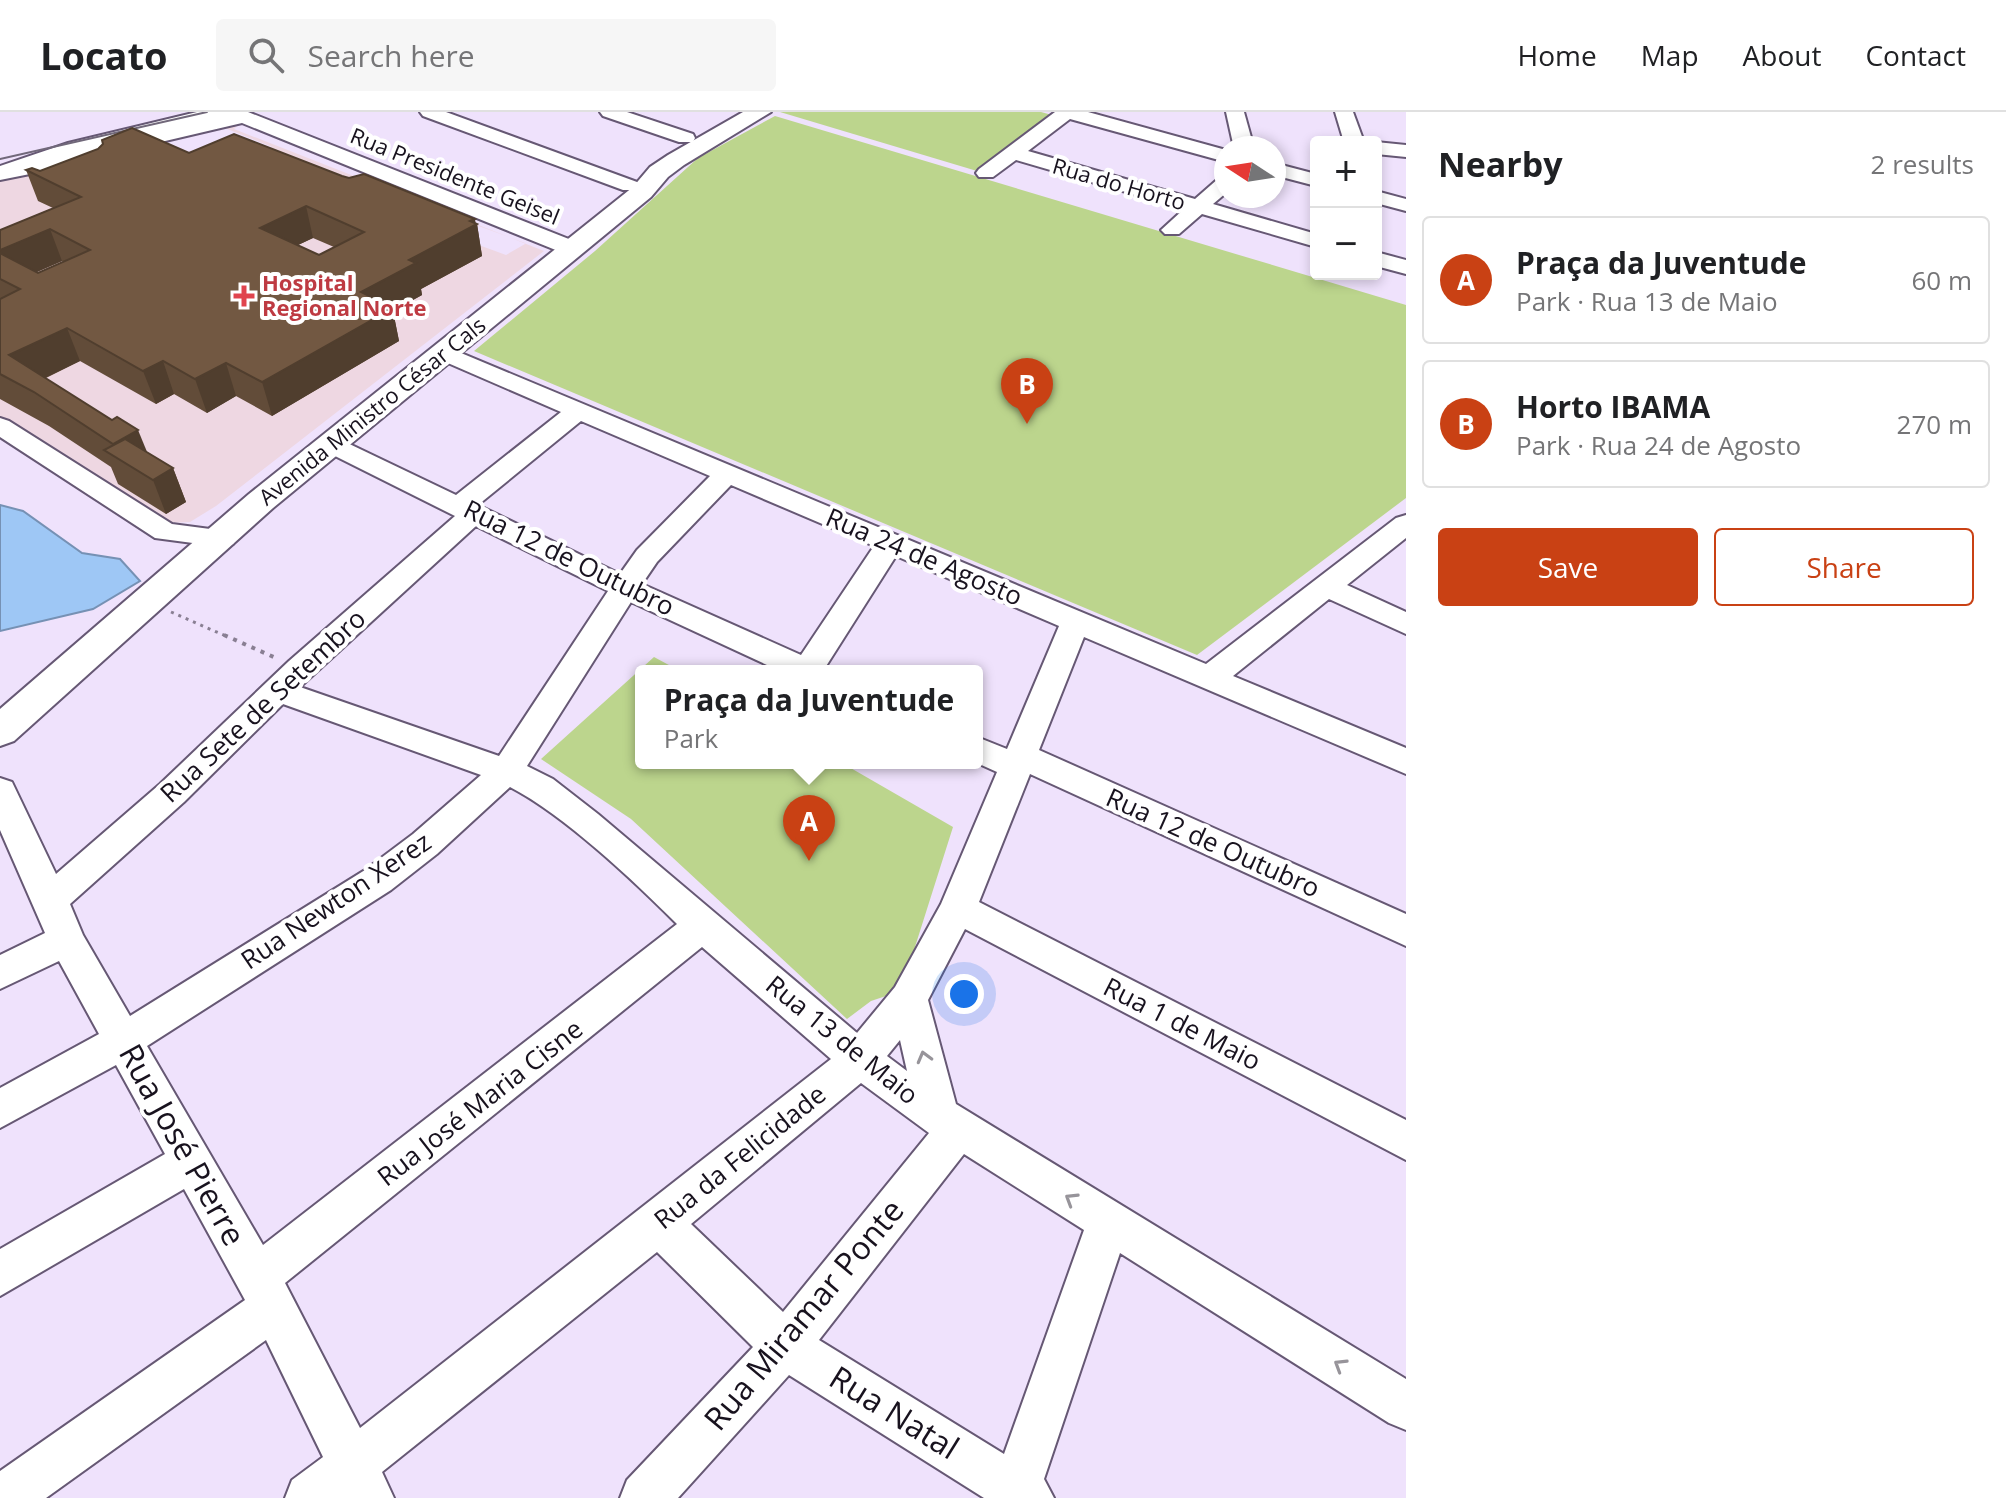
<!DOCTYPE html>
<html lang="en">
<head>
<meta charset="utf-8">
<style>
	body { margin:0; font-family:"Open Sans",sans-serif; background:#f6f6f6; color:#202124 }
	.controls { position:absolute; right:24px; top:24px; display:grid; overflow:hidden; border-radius:8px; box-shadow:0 4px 12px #0003 }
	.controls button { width:72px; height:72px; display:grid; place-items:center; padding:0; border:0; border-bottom:2px solid #e0e0e0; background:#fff; color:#202124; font:40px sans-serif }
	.compass { position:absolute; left:1214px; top:24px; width:72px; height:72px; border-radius:50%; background:#fff; box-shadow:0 4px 12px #0003; rotate:282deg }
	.you { position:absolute; left:964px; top:882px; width:28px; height:28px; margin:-20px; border:6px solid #fff; border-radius:50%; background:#1a73e8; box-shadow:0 0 0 12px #1a73e833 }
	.badge { display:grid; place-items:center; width:52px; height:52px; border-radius:50%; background:#c94114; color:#fff; font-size:26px; font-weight:700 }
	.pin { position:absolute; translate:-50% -66px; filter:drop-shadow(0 2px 4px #0008) }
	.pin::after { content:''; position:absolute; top:42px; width:28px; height:24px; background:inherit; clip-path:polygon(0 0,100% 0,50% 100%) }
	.popup { position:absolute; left:635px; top:553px; width:348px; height:104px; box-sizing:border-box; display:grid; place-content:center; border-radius:8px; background:#fff; filter:drop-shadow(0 2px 6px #0005); font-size:26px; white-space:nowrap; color:#757577 }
	.popup b { font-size:30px; color:#202124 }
	.popup::after { content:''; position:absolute; left:50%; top:100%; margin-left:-16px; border:16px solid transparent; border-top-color:#fff }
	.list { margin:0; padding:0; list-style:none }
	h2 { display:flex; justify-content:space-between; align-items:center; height:104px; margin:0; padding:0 32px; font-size:34px }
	h2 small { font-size:26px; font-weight:400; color:#757577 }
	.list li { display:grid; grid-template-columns:52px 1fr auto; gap:24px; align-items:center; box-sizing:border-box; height:128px; margin:0 16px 16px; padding:0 16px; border:2px solid #e0e0e0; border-radius:8px }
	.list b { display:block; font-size:30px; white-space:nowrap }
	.list p { margin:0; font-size:26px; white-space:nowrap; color:#757577 }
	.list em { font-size:26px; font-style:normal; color:#757577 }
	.actions { display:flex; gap:16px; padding:24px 32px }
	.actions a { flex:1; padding:18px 0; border:2px solid #c94114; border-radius:8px; text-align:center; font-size:28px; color:#c94114 }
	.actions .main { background:#c94114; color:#fff }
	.icon { flex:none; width:44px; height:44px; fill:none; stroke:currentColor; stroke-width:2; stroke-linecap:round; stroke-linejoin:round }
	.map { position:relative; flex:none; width:1406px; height:1386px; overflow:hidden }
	header { display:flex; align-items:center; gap:48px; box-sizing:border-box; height:112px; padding:0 40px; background:#fff; border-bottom:2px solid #e0e0e0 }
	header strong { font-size:38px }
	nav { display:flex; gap:44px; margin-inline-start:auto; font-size:28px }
	.search { width:560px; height:72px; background:#f6f6f6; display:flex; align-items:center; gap:20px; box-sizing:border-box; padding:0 28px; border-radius:8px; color:#757577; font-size:30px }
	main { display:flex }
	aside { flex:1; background:#fff }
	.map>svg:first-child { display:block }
	.medical { fill:#eed7e2; fill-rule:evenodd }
	.green { fill:#bcd58d }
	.water { fill:#9ec7f5; stroke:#7691b4; stroke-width:2 }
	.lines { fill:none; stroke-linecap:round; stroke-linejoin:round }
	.minor-casing { stroke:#665874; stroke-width:4 }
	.major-casing { stroke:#665874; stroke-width:4 }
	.path-far1 { stroke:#897f93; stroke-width:3; stroke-dasharray:3 5; stroke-linecap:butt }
	.path { stroke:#897f93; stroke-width:4; stroke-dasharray:4 6; stroke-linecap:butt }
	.minor { fill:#fff; fill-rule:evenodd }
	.major { fill:#fff; fill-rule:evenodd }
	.tram { stroke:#71687a; stroke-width:2 }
	.wall { fill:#624c39; fill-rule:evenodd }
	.shaded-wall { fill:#503e2e }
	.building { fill:#725842; stroke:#503e2e; stroke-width:2; fill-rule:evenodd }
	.oneway { stroke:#97949a }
	.health-dot { fill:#e0444e; stroke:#fff; stroke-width:3 }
	.labels { text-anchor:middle; stroke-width:8; stroke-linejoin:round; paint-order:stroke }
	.far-street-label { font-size:22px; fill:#18121e; stroke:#fff }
	.far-health-label { font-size:22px; font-weight:bold; fill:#be3a42; stroke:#fff; text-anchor:start }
	.street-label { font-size:26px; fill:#18121e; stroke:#fff }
	.near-street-label { font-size:32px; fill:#18121e; stroke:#fff }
</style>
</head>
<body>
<header>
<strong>Locato</strong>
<div class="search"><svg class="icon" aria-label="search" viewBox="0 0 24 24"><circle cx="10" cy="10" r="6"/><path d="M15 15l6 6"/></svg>Search here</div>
<nav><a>Home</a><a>Map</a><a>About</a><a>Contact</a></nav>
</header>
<main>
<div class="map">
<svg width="1406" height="1386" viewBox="0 0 1406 1386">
	<rect width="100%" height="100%" fill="#efe2fc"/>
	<!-- medical -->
	<path class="medical" d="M225,13l12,1 -3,3 310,122 -328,255 -26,16 -22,1 -12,-2 -156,-103v-241zM225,16l47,19 -73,32 -62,-31zM476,113l49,18v1l-19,11 -49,-18z"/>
	<!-- green -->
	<g class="green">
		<path d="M780,0h261l11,3 -75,56z"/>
		<path d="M775,4l631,189v193l-209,157 -723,-304 121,-100 103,-93z"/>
		<path d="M654,545l26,14h-39v92h201l111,64 -52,164 -30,10 -24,18 -216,-200 -90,-60z"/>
	</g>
	<!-- water -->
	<path class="water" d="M0,393l23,6 59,42 38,6 20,22 -47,28 -93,22z"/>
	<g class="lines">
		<!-- minor casing -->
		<g class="minor-casing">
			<g id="minor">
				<path d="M223,0h25l331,131 3,5 -3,5h-16l-321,-130 -209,49 -10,-6 3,-4 199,-46z"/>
				<path d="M420,0h26l191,70 3,4 -3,4h-14l-200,-74z"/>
				<path d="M600,0h27l66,22 2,4 -2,4h-14l-76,-26z"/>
				<path d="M1055,0h33l138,38v12l-156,-43 -42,32 167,48 24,-21 7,-2v17l-13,11 103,30v13l-114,-33 -23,20h-14l-4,-4 23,-21 -168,-49 -23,17h-14l-3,-4 3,-4z"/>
				<path d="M1226,0h18l10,36h-20z"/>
				<path d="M1335,0h18l11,30h-20z"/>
				<path d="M1376,30l30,3v12l-30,-3z"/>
				<path d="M1274,51l42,11v12l-42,-11z"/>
				<path d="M1376,79l30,8v12l-30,-8z"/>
				<path d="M1376,140l30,8v14l-30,-8z"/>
				<path d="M442,233l764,319 190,-146 10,-3v23l-59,47 59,27v22l-77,-35 -96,77 173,72v26l-322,-137 -45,113 367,164v32l-376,-172 -51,128 427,218v40l-441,-231 -37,71 28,104 450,275v51l-17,-7 -269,-170 -76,226 10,19h-70l-195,-123 -111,123h-58l7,-18 126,-133 -96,-95 -275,220 12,26h-109l7,-18 31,-23 -57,-117 -220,158h-46v-27l245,-171 -61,-111 -184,107v-47l165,-95 -49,-89 -116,63v-40l99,-54 -40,-73 -59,28v-34l45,-22 -45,-103v-52l12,4 44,92 104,-90 129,-123 166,-145 -134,-67 -4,-5 4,-5h18l117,56 105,-83 -127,-55 -4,-5 4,-5zM581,309l129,55 -73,74 -17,24 -142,-69zM731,373l143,61 -73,109 -159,-71 15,-22zM476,414l132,65 -109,165 -199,-69zM896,444l163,70 -52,123 -30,-12v26l20,9 -56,132 -46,83 -38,46 -259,-219 -45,-35 -26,-13 104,-164 149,69h43zM283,592l198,71 -68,59 -48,36 -235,146 -47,-81 -13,-31 114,-102zM510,675c54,28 123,93 167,137l-414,321 -116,-199 244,-156 46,-36zM702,835l129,112 -471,369 -75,-145zM900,928l7,31 -20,-15zM861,971l68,50 -146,179 -92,-88zM964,1042l120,76 -80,224 -185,-114z"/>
				<path d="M0,306l9,3 163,103 61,8 4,6 -4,6 -10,3 -68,-9 -155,-101z"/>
			</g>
		</g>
		<!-- major casing -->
		<g class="major-casing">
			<g id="major">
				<path d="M197,0h39l-3,5 -149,36 -54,21 -30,6v-14l68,-23z"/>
				<path d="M743,0h28l-87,53 -16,12 -17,20 -378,311 -259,233 -14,5v-37l249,-215 384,-307 17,-20 18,-12z"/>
			</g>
		</g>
		<!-- path-far1 -->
		<path class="path-far1" d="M171,500l57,25"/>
		<!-- path -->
		<path class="path" d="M224,523l52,23"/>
		<!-- minor -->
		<use href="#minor" class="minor"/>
		<!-- major -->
		<use href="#major" class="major"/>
		<!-- tram -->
		<path class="tram" d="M0,47l207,-47"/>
	</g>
	<!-- wall -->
	<path class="wall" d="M189,41l153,23 135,48 5,32 -61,33 1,6 -29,16 6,30 -127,75 -36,-20 -29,17 -33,-19 -18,10 -76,-43 -34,17 101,74 26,16 13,34 -20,12 -48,-30 -7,-17 -62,-41 -49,-27v-169l53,-22 -15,-7 -12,-31 14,1zM313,126l21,9 -15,8 -21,-10zM62,149l2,1 -26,11 -1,-1z"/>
	<!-- shaded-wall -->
	<g class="shaded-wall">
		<path d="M306,94l7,32 -45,21 -8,-31z"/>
		<path d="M475,107l1,6 1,-1 5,32 -61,33 1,6 -29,16 6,30 -127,75 -10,-34 99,-90z"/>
		<path d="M50,117l12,32 -51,22 -11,-25v-8z"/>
		<path d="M67,216l13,33 -56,27 -15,-33z"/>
		<path d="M163,249l11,33 -18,10 -13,-33z"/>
		<path d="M226,251l10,33 -29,17 -12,-34z"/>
		<path d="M138,318l14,34 -33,-5 -6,-15z"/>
		<path d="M173,356l13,34 -20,12 -13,-34z"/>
	</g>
	<!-- building -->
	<g class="building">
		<path d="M132,16l57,25 45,-19 108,42 7,2 15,-4 111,45 -5,2 7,3 -68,36 7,3 -55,29 32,16 -131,74 -36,-19 -31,16 -32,-18 -20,10 -76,-43 -58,27 103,65 5,-3 21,13 -25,14 -79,-52 -34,-18v-75l20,-10 -20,-10v-26l38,20 52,-23 -40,-21 -50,21v-20l81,-33 -55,-27 6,-2 8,3 58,-22 5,-5 -1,-4zM306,94l58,26 -45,23 -59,-27z"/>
		<path d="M125,327l48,29 -20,12 -49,-30z"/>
	</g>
	<!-- one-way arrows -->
	<defs><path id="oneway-chevron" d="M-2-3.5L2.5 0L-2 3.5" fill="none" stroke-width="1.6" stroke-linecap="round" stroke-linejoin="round" transform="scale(2)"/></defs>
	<g class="oneway">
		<use href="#oneway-chevron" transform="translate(924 945) rotate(-105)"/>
		<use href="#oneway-chevron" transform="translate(1071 1087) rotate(-148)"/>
		<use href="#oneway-chevron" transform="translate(1340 1253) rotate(-148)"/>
	</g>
	<!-- markers -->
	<path class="health-dot" d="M240 172h8v8h8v8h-8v8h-8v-8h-8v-8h8z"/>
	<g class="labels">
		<!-- far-street labels -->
		<g class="far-street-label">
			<text transform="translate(455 64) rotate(22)" y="8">Rua Presidente Geisel</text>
			<text transform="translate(1119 72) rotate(16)" y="8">Rua do Horto</text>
			<text transform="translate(372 299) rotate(-39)" y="8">Avenida Ministro César Cals</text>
		</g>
		<!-- far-health labels -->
		<g class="far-health-label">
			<text x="262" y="179">Hospital<tspan x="262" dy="25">Regional Norte</tspan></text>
		</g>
		<!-- street labels -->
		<g class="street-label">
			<text transform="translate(924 445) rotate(23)" y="9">Rua 24 de Agosto</text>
			<text transform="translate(569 446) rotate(26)" y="9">Rua 12 de Outubro</text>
			<text transform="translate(263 594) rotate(-43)" y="9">Rua Sete de Setembro</text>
			<text transform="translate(1213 731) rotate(24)" y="9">Rua 12 de Outubro</text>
			<text transform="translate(336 789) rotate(-34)" y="9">Rua Newton Xerez</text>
			<text transform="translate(1182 912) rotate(27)" y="9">Rua 1 de Maio</text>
			<text transform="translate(842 928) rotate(39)" y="9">Rua 13 de Maio</text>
			<text transform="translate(480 991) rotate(-38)" y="9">Rua José Maria Cisne</text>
			<text transform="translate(740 1045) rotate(-39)" y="9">Rua da Felicidade</text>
		</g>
		<!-- near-street labels -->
		<g class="near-street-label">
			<text transform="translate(182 1033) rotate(61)" y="11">Rua José Pierre</text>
			<text transform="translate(804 1203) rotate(-50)" y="11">Rua Miramar Ponte</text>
			<text transform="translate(894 1301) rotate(32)" y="11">Rua Natal</text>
		</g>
	</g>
</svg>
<div class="controls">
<button>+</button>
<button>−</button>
</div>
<svg class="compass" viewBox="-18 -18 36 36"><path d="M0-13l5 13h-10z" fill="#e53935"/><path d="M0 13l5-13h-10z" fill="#757577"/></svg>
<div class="you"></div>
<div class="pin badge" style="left:809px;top:749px">A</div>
<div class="popup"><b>Praça da Juventude</b>Park</div>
<div class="pin badge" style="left:1027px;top:312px">B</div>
</div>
<aside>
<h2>Nearby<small>2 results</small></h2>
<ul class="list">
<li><span class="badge">A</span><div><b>Praça da Juventude</b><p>Park · Rua 13 de Maio</p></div><em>60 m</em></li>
<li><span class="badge">B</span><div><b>Horto IBAMA</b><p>Park · Rua 24 de Agosto</p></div><em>270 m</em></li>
</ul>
<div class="actions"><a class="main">Save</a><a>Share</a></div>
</aside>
</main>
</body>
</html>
